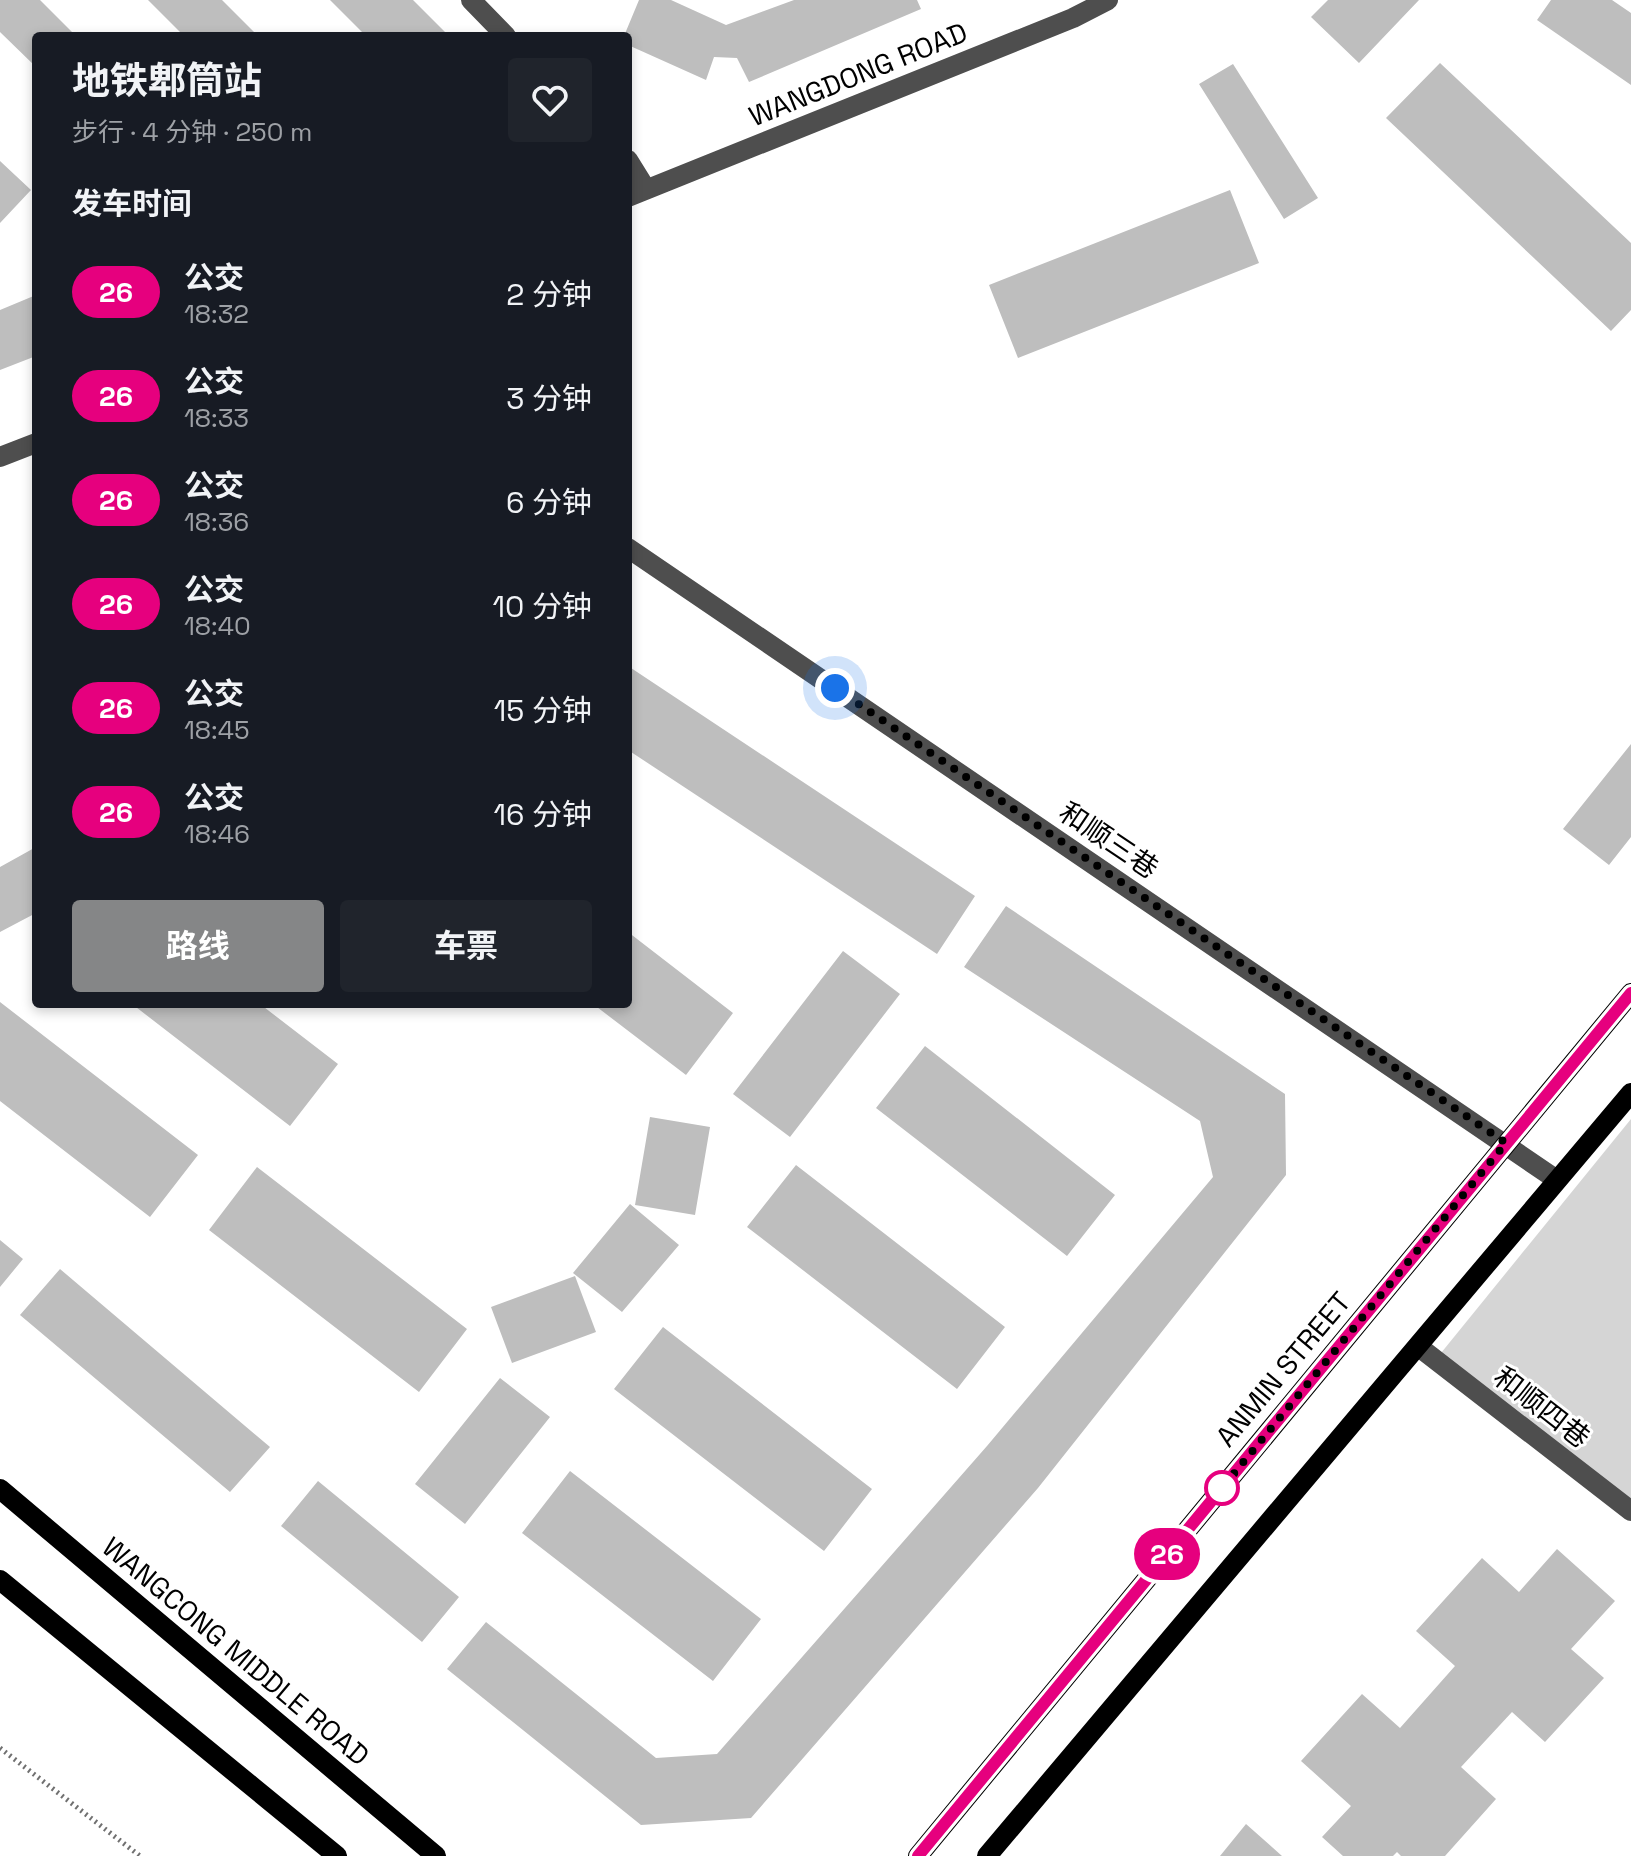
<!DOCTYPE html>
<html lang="zh">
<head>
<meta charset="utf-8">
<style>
  body { margin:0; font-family:"Space Grotesk","Noto Sans SC",sans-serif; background:#20242c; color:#f1f3f6; height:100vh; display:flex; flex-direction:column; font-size:30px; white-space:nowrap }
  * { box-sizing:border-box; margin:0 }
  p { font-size:26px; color:#9ea1a6 }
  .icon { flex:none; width:44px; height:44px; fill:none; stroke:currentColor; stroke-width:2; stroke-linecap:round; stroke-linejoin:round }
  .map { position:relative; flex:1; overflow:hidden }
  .side { position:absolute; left:32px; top:32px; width:600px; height:976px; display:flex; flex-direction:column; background:#171b24; border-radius:8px; box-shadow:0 4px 12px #0003 }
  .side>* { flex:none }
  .badge { padding:0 16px; border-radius:26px; font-size:28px; line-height:52px }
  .you { position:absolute; width:40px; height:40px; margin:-20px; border:6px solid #fff; border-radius:50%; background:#1a73e8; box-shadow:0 0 0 12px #1a73e833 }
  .map>.badge { position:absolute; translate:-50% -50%; box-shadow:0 0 0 4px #fff }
  h2 { padding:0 40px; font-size:30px; line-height:72px }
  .round { display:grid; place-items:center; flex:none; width:84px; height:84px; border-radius:8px; background:#20242c }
  .summary { display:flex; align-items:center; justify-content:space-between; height:136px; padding:0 40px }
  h1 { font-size:38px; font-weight:700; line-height:60px }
  .primary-button { display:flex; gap:16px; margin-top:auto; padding:16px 40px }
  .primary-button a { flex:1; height:92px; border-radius:8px; background:#858687; color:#fff; font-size:32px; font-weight:700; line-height:92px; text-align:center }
  .primary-button a+a { background:#20242c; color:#f1f3f6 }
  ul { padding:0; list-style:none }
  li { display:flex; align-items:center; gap:24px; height:104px; padding:0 40px }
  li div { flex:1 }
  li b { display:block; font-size:30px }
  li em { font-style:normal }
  li .badge { min-width:88px; font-weight:700; text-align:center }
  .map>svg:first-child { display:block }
</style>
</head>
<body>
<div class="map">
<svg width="1631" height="1856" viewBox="0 0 1631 1856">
  <rect width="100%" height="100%" fill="#fff"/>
  <!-- green -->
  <path fill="#d5d5d5" d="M 1631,1119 L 1631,1500 L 1441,1353 Z"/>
  <!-- building -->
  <path fill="#bebebe" d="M 0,0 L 40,0 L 76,36 L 36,36 L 36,67 L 0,32 Z
    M 148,0 L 222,0 L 258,36 L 184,36 Z
    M 330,0 L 413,0 L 449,36 L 366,36 Z
    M 639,0 L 671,0 L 726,25 L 794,0 L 917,0 L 921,9 L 749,82 L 737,58 L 714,57 L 706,80 L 628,45 L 628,36 L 624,36 Z
    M 1328,0 L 1419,0 L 1359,63 L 1311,17 Z
    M 1551,0 L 1612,0 L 1631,13 L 1631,85 L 1537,20 Z
    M 1440,63 L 1631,243 L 1631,310 L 1611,331 L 1386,118 Z
    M 1233,64 L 1318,198 L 1284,219 L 1199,84 Z
    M 0,161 L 31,190 L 0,223 Z
    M 1230,190 L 1259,263 L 1018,358 L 989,285 Z
    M 36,295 L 36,356 L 0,370 L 0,310 Z
    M 628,666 L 975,896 L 937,954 L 628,750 Z
    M 1631,744 L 1631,837 L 1609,865 L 1563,829 Z
    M 36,847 L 36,913 L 0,932 L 0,867 Z
    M 1006,906 L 1285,1094 L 1286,1175 L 1038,1488 L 751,1818 L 641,1825 L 447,1669 L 486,1622 L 656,1758 L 717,1754 L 987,1446 L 1213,1177 L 1200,1121 L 964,967 Z
    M 628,932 L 733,1013 L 686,1075 L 593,1004 L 628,1004 Z
    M 843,951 L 900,994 L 790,1137 L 733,1094 Z
    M 0,1002 L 198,1155 L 150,1217 L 0,1101 Z
    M 132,1004 L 260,1004 L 338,1064 L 290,1126 Z
    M 925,1046 L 1115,1195 L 1067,1256 L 876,1108 Z
    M 650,1117 L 710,1127 L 695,1215 L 635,1205 Z
    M 796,1165 L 1005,1327 L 957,1389 L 747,1227 Z
    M 257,1167 L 467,1329 L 419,1392 L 209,1230 Z
    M 630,1204 L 679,1245 L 622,1312 L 573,1273 Z
    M 0,1240 L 23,1259 L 0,1287 Z
    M 60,1269 L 270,1447 L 230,1492 L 20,1315 Z
    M 575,1276 L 596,1332 L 512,1363 L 491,1307 Z
    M 663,1327 L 872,1489 L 824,1551 L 614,1389 Z
    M 500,1378 L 550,1417 L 465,1524 L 415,1484 Z
    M 570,1471 L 761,1619 L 713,1681 L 522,1533 Z
    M 318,1481 L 459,1597 L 422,1642 L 281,1526 Z
    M 1557,1549 L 1615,1601 L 1571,1649 L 1604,1678 L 1545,1742 L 1512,1712 L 1461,1767 L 1496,1799 L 1445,1856 L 1401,1856 L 1397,1852 L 1393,1856 L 1343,1856 L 1322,1837 L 1351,1806 L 1301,1761 L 1362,1694 L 1400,1728 L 1455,1666 L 1416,1631 L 1482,1558 L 1519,1592 Z
    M 1246,1824 L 1282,1856 L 1220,1856 Z"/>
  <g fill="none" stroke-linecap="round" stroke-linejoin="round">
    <!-- path -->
    <path stroke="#707070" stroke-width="5" stroke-dasharray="2 4" stroke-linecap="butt" d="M 0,1748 L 140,1856"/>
    <!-- minor -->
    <path stroke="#4e4e4e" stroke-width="20" d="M 471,0 L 506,36
      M 628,160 L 646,189
      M 628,197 L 1073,18 L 1108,0
      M 0,457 L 36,443
      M 628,548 L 1557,1180
      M 1419,1347 L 1631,1511"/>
    <!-- major -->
    <path stroke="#000" stroke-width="20" d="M 0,1489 L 436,1856
      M 0,1580 L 337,1856
      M 918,1856 L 1631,993
      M 987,1856 L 1631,1093"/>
  </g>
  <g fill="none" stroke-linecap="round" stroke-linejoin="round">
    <!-- line casing -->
    <g stroke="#fff" stroke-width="18">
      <path id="line" d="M 918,1856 L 1631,993"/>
    </g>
    <!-- line -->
    <use href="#line" stroke="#e6007e" stroke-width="12"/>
    <!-- walk -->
    <path stroke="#000" stroke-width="8" stroke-dasharray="0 14.4" d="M 835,688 L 1506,1143 L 1222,1488"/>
  </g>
  <!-- markers -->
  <circle fill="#fff" stroke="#e6007e" stroke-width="4" cx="1222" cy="1488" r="16"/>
  <g text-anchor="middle" stroke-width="6" stroke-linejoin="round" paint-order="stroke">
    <!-- street labels -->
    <g font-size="28" fill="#000" stroke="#fff">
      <text transform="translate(858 74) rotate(-22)" y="10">WANGDONG ROAD</text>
      <text transform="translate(1109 840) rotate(34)" y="10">和顺三巷</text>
      <text transform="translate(1283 1369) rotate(-50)" y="10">ANMIN STREET</text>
      <text transform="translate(1542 1407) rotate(38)" y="10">和顺四巷</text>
      <text transform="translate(236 1651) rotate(40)" y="10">WANGCONG MIDDLE ROAD</text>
    </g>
  </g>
</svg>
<div class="you" style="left:835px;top:688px"></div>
<b class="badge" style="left:1167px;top:1554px;background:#e6007e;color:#fff">26</b>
<section class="side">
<div class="summary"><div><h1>地铁郫筒站</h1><p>步行 · 4 分钟 · 250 m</p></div><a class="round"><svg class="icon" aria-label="heart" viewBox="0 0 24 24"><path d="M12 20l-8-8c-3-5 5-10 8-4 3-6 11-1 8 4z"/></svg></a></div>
<h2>发车时间</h2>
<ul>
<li><span class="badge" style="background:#e6007e;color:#fff">26</span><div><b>公交</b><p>18:32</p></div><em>2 分钟</em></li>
<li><span class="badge" style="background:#e6007e;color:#fff">26</span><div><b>公交</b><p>18:33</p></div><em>3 分钟</em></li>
<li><span class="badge" style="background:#e6007e;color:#fff">26</span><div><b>公交</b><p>18:36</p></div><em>6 分钟</em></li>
<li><span class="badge" style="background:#e6007e;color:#fff">26</span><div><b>公交</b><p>18:40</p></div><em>10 分钟</em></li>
<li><span class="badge" style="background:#e6007e;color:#fff">26</span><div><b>公交</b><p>18:45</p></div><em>15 分钟</em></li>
<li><span class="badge" style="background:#e6007e;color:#fff">26</span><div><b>公交</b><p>18:46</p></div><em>16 分钟</em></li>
</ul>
<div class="primary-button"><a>路线</a><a>车票</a></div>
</section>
</div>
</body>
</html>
